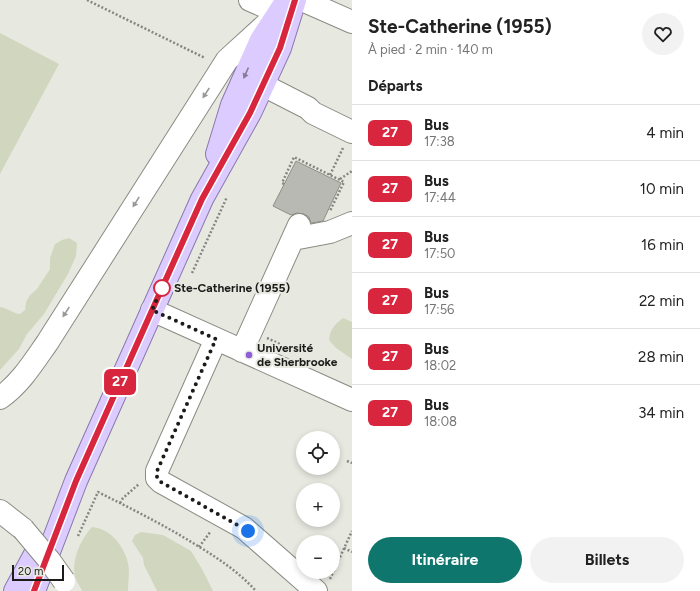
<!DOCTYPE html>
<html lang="fr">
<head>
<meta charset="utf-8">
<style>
  body { margin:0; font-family:Figtree,sans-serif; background:#f2f2f2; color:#222; height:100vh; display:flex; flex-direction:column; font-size:15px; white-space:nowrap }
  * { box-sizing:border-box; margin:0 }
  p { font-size:13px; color:#767676 }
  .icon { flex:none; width:22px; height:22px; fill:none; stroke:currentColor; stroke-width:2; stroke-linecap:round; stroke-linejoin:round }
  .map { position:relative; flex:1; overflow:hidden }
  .drawer { display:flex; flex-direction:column; background:#fff; width:348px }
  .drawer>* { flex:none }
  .badge { padding:0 8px; border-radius:6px; font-size:14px; line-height:26px }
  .fabs { position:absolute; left:296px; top:431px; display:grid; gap:8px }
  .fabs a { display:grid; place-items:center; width:44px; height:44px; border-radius:50%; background:#fff; box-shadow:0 2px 6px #0003; font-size:20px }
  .scale { position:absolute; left:12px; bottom:10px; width:52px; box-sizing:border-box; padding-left:4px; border:2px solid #1b1c19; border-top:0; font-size:11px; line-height:14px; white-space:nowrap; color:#1b1c19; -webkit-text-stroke:3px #e7e9e1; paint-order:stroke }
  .you { position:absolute; width:20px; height:20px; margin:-10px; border:3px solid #fff; border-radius:50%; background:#1a73e8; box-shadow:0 0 0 6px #1a73e833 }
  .map>.badge { position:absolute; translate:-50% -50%; box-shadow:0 0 0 2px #fff }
  h2 { padding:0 16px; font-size:15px; line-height:36px }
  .round { display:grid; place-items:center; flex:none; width:42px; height:42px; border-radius:21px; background:#f2f2f2 }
  .headline { display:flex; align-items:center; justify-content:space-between; height:68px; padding:0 16px }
  h1 { font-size:19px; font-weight:700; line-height:30px }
  .cta { display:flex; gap:8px; margin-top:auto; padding:8px 16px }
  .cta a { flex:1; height:46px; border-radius:24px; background:#0f766e; color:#fff; font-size:16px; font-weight:700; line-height:46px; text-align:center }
  .cta a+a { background:#f2f2f2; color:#222 }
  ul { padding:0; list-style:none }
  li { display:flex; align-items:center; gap:12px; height:56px; padding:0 16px; border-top:1px solid #e0e0e0 }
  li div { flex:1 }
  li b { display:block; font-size:15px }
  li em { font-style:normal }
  li .badge { min-width:44px; font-weight:700; text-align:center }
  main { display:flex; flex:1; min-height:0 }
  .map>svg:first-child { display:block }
</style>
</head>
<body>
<main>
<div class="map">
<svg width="352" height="591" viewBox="0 0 352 591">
  <rect width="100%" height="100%" fill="#e7e9e1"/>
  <!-- green -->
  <path fill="#d1d6be" d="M 0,33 L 59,64 L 0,174 Z
    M 69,238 L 77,243 L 76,256 L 68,274 L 44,314 L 27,334 L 19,349 L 0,370 L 0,307 C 8,308 12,313 20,314 L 25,310 L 26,302 L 30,295 L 37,289 L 50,269 L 50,258 L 55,244 L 62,240 Z
    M 343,318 L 352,322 L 352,359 L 336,348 L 329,340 C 330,329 335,324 343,318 Z
    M 92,527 C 110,528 124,546 128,563 C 130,572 128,582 128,591 L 82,591 C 80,586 76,581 75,577 C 71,560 81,539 92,527 Z
    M 141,532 L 163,535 L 191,551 L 202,569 L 213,591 L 157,591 L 144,565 L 143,558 L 132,541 L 135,535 Z"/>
  <!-- building -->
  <path fill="#b8b9b2" stroke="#8e9088" d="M 296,161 L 341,183 L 323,221 L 311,223 L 309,217 L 304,214 L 297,213 L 291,215 L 273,206 Z"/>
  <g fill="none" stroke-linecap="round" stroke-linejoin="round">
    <!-- minor casing -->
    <g stroke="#8a8c84" stroke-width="24">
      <path id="minor" d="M 250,0 L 289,17
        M 302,0 L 352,22
        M 263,85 L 308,108 L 313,113 L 352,132
        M 293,239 L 330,232 L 352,223
        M 152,310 L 352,400
        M 216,339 L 157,471 L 157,478 L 161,482 L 244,528 L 316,591
        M 242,351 L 299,225
        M 0,398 C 20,384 33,363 47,343 L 227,60 L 272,19
        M 0,511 L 23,529"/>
    </g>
    <!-- major casing -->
    <g stroke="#8a77ae" stroke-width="24">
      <path id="major" d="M 217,154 L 232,105 L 261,40 L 287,0
        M 15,591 L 39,547
        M 34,591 L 76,481 L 202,199 L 250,113 L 263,85 L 280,48 L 295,0"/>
    </g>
    <!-- path -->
    <path stroke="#848680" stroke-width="2.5" stroke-dasharray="2 2" stroke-linecap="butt" d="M 87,0 L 205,58
      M 330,175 L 343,148
      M 340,179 L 352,171
      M 284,184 L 282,183 L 294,157 L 344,182 L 330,211
      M 192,273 L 227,197
      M 267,338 L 280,344 L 281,347
      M 347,461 L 352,463
      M 120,503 L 123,498 L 139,484
      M 78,536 L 98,492 C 130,508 162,524 193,543 C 216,557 238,571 256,591
      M 199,547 L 211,531
      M 344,548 L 352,552
      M 330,579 L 352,531"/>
    <!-- minor -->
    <use href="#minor" stroke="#fff" stroke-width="22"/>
    <!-- major -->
    <use href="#major" stroke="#dccbff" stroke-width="22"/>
    <!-- minor-bridge casing -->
    <g stroke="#8a8c84" stroke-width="24" stroke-linecap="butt">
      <path id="minor-bridge" d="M 23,529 L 49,560 L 64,581"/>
    </g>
    <!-- minor-bridge -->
    <use href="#minor-bridge" stroke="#fff" stroke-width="22"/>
  </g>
  <!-- one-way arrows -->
  <defs><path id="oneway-solid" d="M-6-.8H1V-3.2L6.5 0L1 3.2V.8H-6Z"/></defs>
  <use fill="#857c98" href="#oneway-solid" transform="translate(246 73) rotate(114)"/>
  <g fill="#989998">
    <use href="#oneway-solid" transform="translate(206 93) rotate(123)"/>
    <use href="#oneway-solid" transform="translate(136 202) rotate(122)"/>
    <use href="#oneway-solid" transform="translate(66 312) rotate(123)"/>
  </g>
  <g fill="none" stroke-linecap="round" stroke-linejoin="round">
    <!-- line casing -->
    <g stroke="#fff" stroke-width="9">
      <path id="line" d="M 34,591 L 76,481 L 162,288 L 202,199 L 250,113 L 280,48 L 295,0"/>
    </g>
    <!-- line -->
    <use href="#line" stroke="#d7263d" stroke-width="6"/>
    <!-- walk -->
    <path stroke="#1b1c19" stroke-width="4" stroke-dasharray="0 7.2" d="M 162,288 L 152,310 L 216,339 L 157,471 L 157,478 L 161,482 L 248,531"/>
  </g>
  <!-- markers -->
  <circle fill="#fff" stroke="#d7263d" stroke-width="2" cx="162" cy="288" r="8"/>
  <circle fill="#8e5fd8" stroke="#e7e9e1" stroke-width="1.5" cx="249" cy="355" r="4"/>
  <g text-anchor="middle" stroke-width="4" stroke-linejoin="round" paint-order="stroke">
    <!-- stop labels -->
    <g font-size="12" font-weight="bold" fill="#1b1c19" stroke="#e7e9e1" text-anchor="start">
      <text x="174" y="292">Ste-Catherine (1955)</text>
    </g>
    <!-- poi labels -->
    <g font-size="12" font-weight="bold" fill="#1b1c19" stroke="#e7e9e1" text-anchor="start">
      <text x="257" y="352">Université<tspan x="257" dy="14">de Sherbrooke</tspan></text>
    </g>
  </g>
</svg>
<div class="fabs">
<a><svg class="icon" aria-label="locate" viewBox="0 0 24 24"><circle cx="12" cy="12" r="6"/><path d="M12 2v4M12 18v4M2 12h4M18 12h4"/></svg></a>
<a>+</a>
<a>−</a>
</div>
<div class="scale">20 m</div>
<div class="you" style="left:248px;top:531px"></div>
<b class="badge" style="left:120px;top:382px;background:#d7263d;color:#fff">27</b>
</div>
<section class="drawer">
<div class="headline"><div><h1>Ste-Catherine (1955)</h1><p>À pied · 2 min · 140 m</p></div><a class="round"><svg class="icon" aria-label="heart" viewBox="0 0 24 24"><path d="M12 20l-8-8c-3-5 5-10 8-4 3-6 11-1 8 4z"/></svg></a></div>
<h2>Départs</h2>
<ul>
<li><span class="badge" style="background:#d7263d;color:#fff">27</span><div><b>Bus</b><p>17:38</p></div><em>4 min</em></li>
<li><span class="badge" style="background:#d7263d;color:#fff">27</span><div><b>Bus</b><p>17:44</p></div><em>10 min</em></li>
<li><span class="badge" style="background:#d7263d;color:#fff">27</span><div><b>Bus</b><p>17:50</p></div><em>16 min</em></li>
<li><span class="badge" style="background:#d7263d;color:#fff">27</span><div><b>Bus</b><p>17:56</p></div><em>22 min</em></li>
<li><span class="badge" style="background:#d7263d;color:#fff">27</span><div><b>Bus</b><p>18:02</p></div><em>28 min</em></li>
<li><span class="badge" style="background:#d7263d;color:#fff">27</span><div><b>Bus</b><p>18:08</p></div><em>34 min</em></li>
</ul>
<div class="cta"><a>Itinéraire</a><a>Billets</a></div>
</section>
</main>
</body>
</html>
